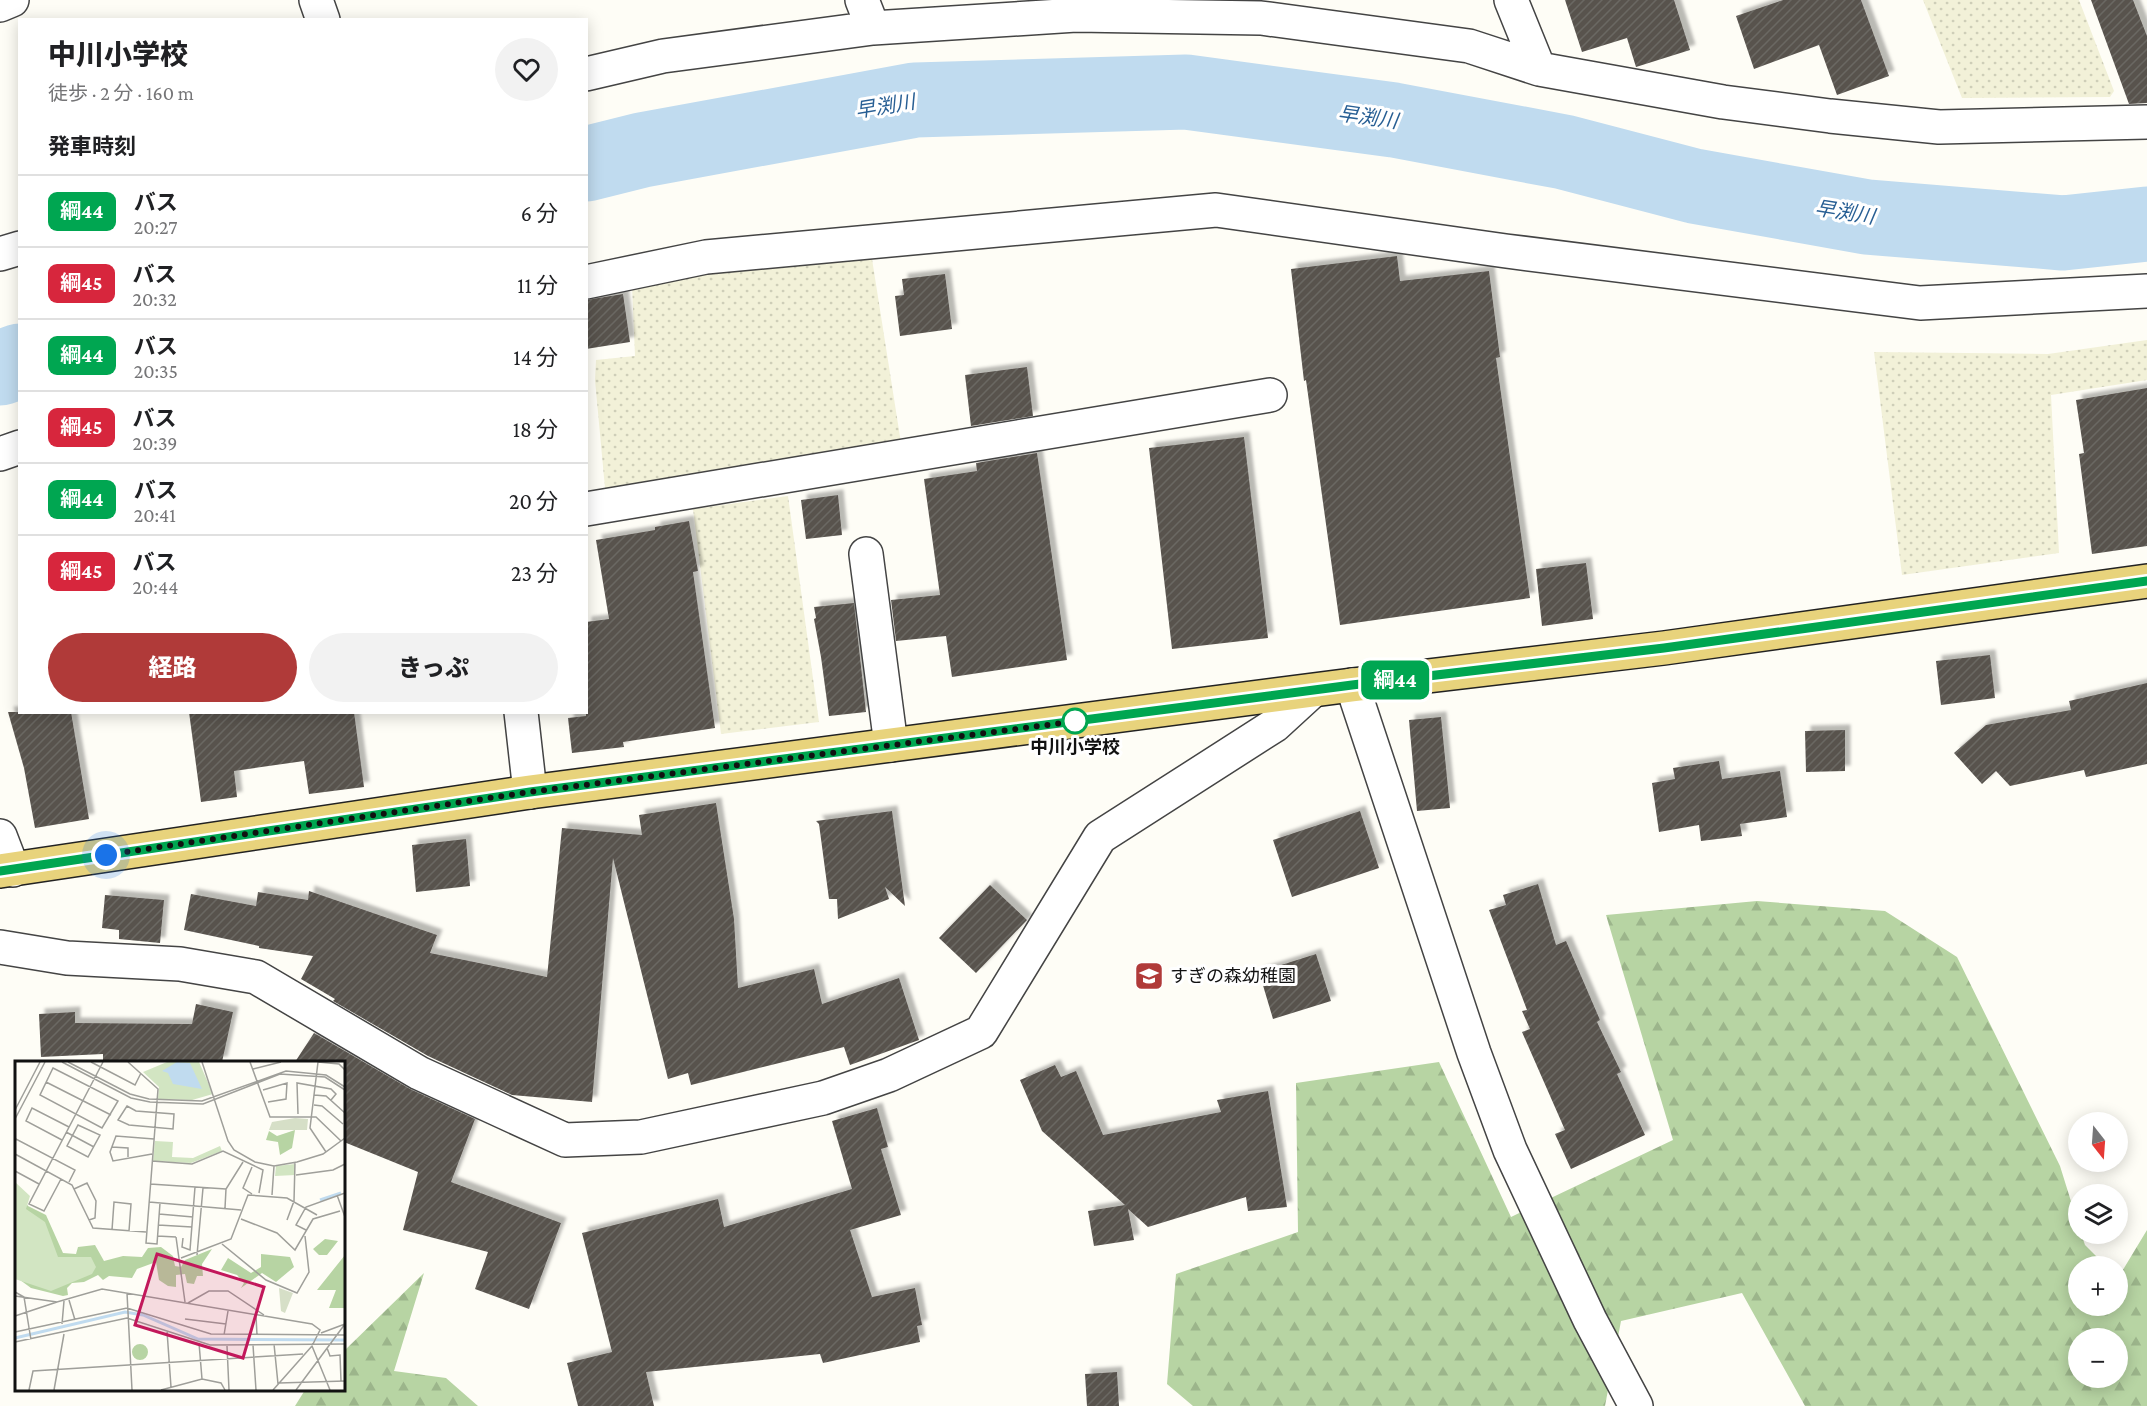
<!DOCTYPE html>
<html lang="ja">
<head>
<meta charset="utf-8">
<style>
  body { margin:0; font-family:"Crimson Pro","Noto Sans JP",serif; background:#f2f2f2; color:#202124; height:100vh; display:flex; flex-direction:column; font-size:22px; white-space:nowrap }
  * { box-sizing:border-box; margin:0 }
  p { font-size:20px; color:#757577 }
  .icon { flex:none; width:33px; height:33px; fill:none; stroke:currentColor; stroke-width:2; stroke-linecap:round; stroke-linejoin:round }
  .map { position:relative; flex:1; overflow:hidden }
  .side { position:absolute; left:18px; top:18px; width:570px; height:696px; display:flex; flex-direction:column; background:#fff; border-radius:0px; box-shadow:0 3px 15px #0003 }
  .side>* { flex:none }
  .badge { padding:0 12px; border-radius:9px; font-size:21px; line-height:39px }
  .needle { width:39px; rotate:163deg }
  .buttons { position:absolute; left:2068px; top:1112px; display:grid; gap:12px }
  .buttons a { display:grid; place-items:center; width:60px; height:60px; border-radius:50%; background:#fff; box-shadow:0 3px 15px #0003; font-size:30px }
  .you { position:absolute; width:30px; height:30px; margin:-15px; border:4px solid #fff; border-radius:50%; background:#1a73e8; box-shadow:0 0 0 9px #1a73e833 }
  .map>.badge { position:absolute; translate:-50% -50%; box-shadow:0 0 0 3px #fff }
  h2 { padding:0 30px; font-size:22px; line-height:54px }
  .round { display:grid; place-items:center; flex:none; width:63px; height:63px; border-radius:32px; background:#f2f2f2 }
  .head { display:flex; align-items:center; justify-content:space-between; height:102px; padding:0 30px }
  h1 { font-size:28px; font-weight:800; line-height:45px }
  .cta { display:flex; gap:12px; margin-top:auto; padding:12px 30px }
  .cta a { flex:1; height:69px; border-radius:36px; background:#b03a39; color:#fff; font-size:24px; font-weight:800; line-height:69px; text-align:center }
  .cta a+a { background:#f2f2f2; color:#202124 }
  ul { padding:0; list-style:none }
  li { display:flex; align-items:center; gap:18px; height:72px; padding:0 30px; border-top:2px solid #e0e0e0 }
  li div { flex:1 }
  li b { display:block; font-size:22px }
  li em { font-style:normal }
  li .badge { min-width:66px; font-weight:700; text-align:center }
  .map>svg:first-child { display:block }
</style>
</head>
<body>
<div class="map">
<svg width="2147" height="1406" viewBox="0 0 2147 1406">
  <defs>
    <pattern id="farmland-dots" width="8" height="8" patternUnits="userSpaceOnUse" patternTransform="scale(1.5)"><rect width="8" height="8" fill="#f2f1d8"/><path d="M2 2h.1M6 6h.1" fill="none" stroke="#ceceb8" stroke-width="1.8" stroke-linecap="round"/></pattern>
    <pattern id="forest-firs" width="22" height="20" patternUnits="userSpaceOnUse" patternTransform="scale(1.5)"><rect width="22" height="20" fill="#b7d4a3"/><path d="M5 1l3.5 6h-7zM16 11l3.5 6h-7z" fill="#9cb58b"/></pattern>
    <pattern id="building-hatch" width="6" height="6" patternUnits="userSpaceOnUse" patternTransform="scale(1.5)"><rect width="6" height="6" fill="#58534e"/><path d="M-1 1l2-2M0 6l6-6M5 7l2-2" fill="none" stroke="#6b6763"/></pattern>
    <filter id="shadow"><feDropShadow dx="5.5" dy="-5.5" stdDeviation="1.5" flood-color="#0004"/></filter>
  </defs>
  <rect width="100%" height="100%" fill="#fefdf6"/>
  <!-- farmland -->
  <path fill="url(#farmland-dots)" d="M 1923,0 L 2079,0 L 2114,91 L 2110,97 L 1962,98 Z
    M 872,259 L 901,443 L 605,488 L 595,380 L 596,360 L 635,356 L 632,285 L 711,269 Z
    M 2147,340 L 2147,380 L 2051,395 L 2059,553 L 1902,575 L 1874,352 L 2048,354 Z
    M 788,496 L 819,722 L 721,734 L 693,509 Z"/>
  <!-- forest -->
  <path fill="url(#forest-firs)" fill-rule="evenodd" d="M 1757,901 L 1885,911 L 1957,957 L 2060,1166 L 2079,1227 L 2079,1233 L 2081,1233 L 2085,1245 L 2106,1266 L 2079,1266 L 2079,1305 L 2118,1305 L 2118,1278 L 2147,1230 L 2147,1406 L 1805,1406 L 1742,1293 L 1621,1321 L 1605,1406 L 1193,1406 L 1167,1384 L 1176,1274 L 1298,1232 L 1296,1083 L 1439,1062 L 1511,1217 L 1673,1140 L 1606,915 ZM 2079,1338 L 2118,1338 L 2118,1377 L 2079,1377 Z
    M 424,1273 L 394,1371 L 446,1378 L 478,1406 L 295,1406 L 305,1390 L 344,1390 L 344,1351 Z"/>
  <g fill="none" stroke-linecap="round" stroke-linejoin="round">
    <!-- river -->
    <path stroke="#c0dbef" stroke-width="75" d="M 586,164 L 642,150 L 915,100 L 1186,92 L 1394,120 L 1564,152 L 1694,186 L 1867,217 L 2063,233 L 2147,224
      M 0,368 L 20,361"/>
  </g>
  <!-- building -->
  <path fill="url(#building-hatch)" filter="url(#shadow)" d="M 1565,0 L 1674,0 L 1690,50 L 1636,67 L 1627,38 L 1582,52 Z
    M 1783,0 L 1861,0 L 1889,76 L 1837,95 L 1819,45 L 1754,69 L 1736,16 Z
    M 2091,0 L 2133,0 L 2147,36 L 2147,103 L 2129,104 Z
    M 1397,256 L 1400,281 L 1489,271 L 1500,357 L 1496,358 L 1530,598 L 1340,625 L 1306,380 L 1304,381 L 1291,269 Z
    M 945,274 L 952,329 L 900,336 L 895,296 L 904,295 L 902,279 Z
    M 623,294 L 630,342 L 586,349 L 586,300 Z
    M 1027,367 L 1033,416 L 971,426 L 965,375 Z
    M 2147,388 L 2147,546 L 2092,554 L 2079,454 L 2084,453 L 2076,400 Z
    M 1244,437 L 1268,638 L 1172,649 L 1149,448 Z
    M 1037,453 L 1067,660 L 952,677 L 946,636 L 896,641 L 891,600 L 940,595 L 924,479 L 977,471 L 976,463 Z
    M 838,495 L 842,535 L 806,539 L 801,500 Z
    M 689,521 L 698,571 L 693,572 L 715,728 L 623,742 L 624,747 L 572,753 L 568,718 L 586,716 L 586,622 L 609,619 L 596,540 L 655,530 L 655,527 Z
    M 1586,563 L 1593,619 L 1542,626 L 1536,569 Z
    M 854,603 L 866,712 L 829,716 L 821,657 L 814,619 L 816,618 L 814,607 Z
    M 1990,655 L 1995,698 L 1941,705 L 1936,661 Z
    M 2147,683 L 2147,764 L 2086,777 L 2084,770 L 2010,786 L 1996,771 L 1982,784 L 1954,753 L 1986,725 L 2071,710 L 2069,701 Z
    M 8,712 L 71,712 L 89,819 L 35,828 L 24,768 Z
    M 189,712 L 354,712 L 364,787 L 309,794 L 304,761 L 234,771 L 237,797 L 201,802 Z
    M 1441,717 L 1450,808 L 1417,811 L 1409,720 Z
    M 1845,730 L 1845,771 L 1806,772 L 1805,731 Z
    M 1719,761 L 1722,779 L 1780,771 L 1787,817 L 1740,824 L 1742,836 L 1701,841 L 1699,825 L 1659,832 L 1652,783 L 1675,779 L 1673,768 Z
    M 716,803 L 734,919 L 738,988 L 814,969 L 822,1004 L 899,978 L 919,1040 L 850,1065 L 844,1047 L 691,1085 L 688,1073 L 668,1079 L 613,858 L 592,1102 L 512,1095 L 428,1056 L 333,1001 L 335,999 L 301,979 L 313,956 L 259,948 L 259,946 L 184,930 L 191,894 L 256,906 L 258,892 L 308,900 L 309,891 L 437,935 L 430,953 L 547,977 L 562,828 L 642,835 L 639,815 Z
    M 892,811 L 905,906 L 885,887 L 889,899 L 838,919 L 837,899 L 829,899 L 819,824 L 816,821 Z
    M 1360,811 L 1379,868 L 1292,897 L 1273,840 Z
    M 466,839 L 470,886 L 416,892 L 412,845 Z
    M 1538,884 L 1556,945 L 1566,941 L 1600,1020 L 1597,1022 L 1621,1072 L 1617,1074 L 1645,1135 L 1571,1169 L 1555,1134 L 1565,1130 L 1522,1032 L 1530,1029 L 1522,1011 L 1527,1010 L 1489,910 L 1506,905 L 1503,895 Z
    M 990,885 L 1027,920 L 976,973 L 939,938 Z
    M 105,895 L 164,900 L 160,943 L 119,939 L 119,930 L 102,928 Z
    M 1316,954 L 1331,1001 L 1273,1019 L 1259,972 Z
    M 196,1004 L 233,1012 L 222,1062 L 103,1062 L 103,1054 L 41,1057 L 39,1014 L 75,1012 L 75,1023 L 192,1024 Z
    M 314,1033 L 410,1089 L 475,1119 L 451,1182 L 561,1223 L 529,1309 L 475,1289 L 488,1252 L 403,1230 L 418,1172 L 344,1142 L 344,1062 L 295,1062 Z
    M 1055,1065 L 1061,1077 L 1076,1071 L 1103,1135 L 1221,1112 L 1217,1100 L 1268,1091 L 1287,1207 L 1248,1211 L 1246,1197 L 1148,1227 L 1128,1209 L 1134,1240 L 1094,1246 L 1088,1211 L 1125,1205 L 1042,1131 L 1020,1080 Z
    M 877,1108 L 888,1147 L 881,1149 L 901,1215 L 850,1230 L 872,1297 L 915,1288 L 922,1325 L 917,1326 L 920,1342 L 823,1363 L 820,1354 L 646,1372 L 654,1406 L 578,1406 L 567,1363 L 612,1352 L 582,1233 L 718,1199 L 724,1227 L 852,1189 L 832,1121 Z
    M 1117,1372 L 1119,1406 L 1087,1406 L 1085,1374 Z"/>
  <g fill="none" stroke-linecap="round" stroke-linejoin="round">
    <!-- minor casing -->
    <g stroke="#444" stroke-width="36">
      <path id="minor" d="M 316,0 L 323,20
        M 862,0 L 873,28
        M 1511,0 L 1539,69
        M 0,5 L 12,0
        M 586,74 L 663,56 L 873,28 L 1076,15 L 1261,18 L 1469,46 L 1539,69 L 1723,102 L 1830,116 L 1939,127 L 2147,122
        M 0,254 L 20,248
        M 586,282 L 706,257 L 1216,210 L 1506,251 L 1920,303 L 2147,291
        M 0,454 L 20,447
        M 586,509 L 1270,395
        M 866,554 L 891,745
        M 1352,685 L 1474,1053 L 1510,1150 L 1590,1320 L 1636,1406
        M 521,712 L 530,792
        M 0,836 L 13,870
        M 0,947 L 67,958 L 180,964 L 256,977 L 419,1073 L 565,1140 L 641,1137 L 823,1098 L 889,1075 L 981,1032 L 1100,837 L 1275,725 L 1311,692"/>
    </g>
    <!-- major casing -->
    <g stroke="#222" stroke-width="36">
      <path id="major" d="M 0,871 L 530,792 L 1352,685 L 1664,648 L 2147,581"/>
    </g>
    <!-- minor -->
    <use href="#minor" stroke="#fff" stroke-width="33"/>
    <!-- major -->
    <use href="#major" stroke="#e8d37c" stroke-width="33"/>
  </g>
  <g fill="none" stroke-linecap="round" stroke-linejoin="round">
    <!-- line casing -->
    <g stroke="#fff" stroke-width="14">
      <path id="line" d="M 0,871 L 530,792 L 1352,685 L 1664,648 L 2147,581"/>
    </g>
    <!-- line -->
    <use href="#line" stroke="#00a651" stroke-width="9"/>
    <!-- walk -->
    <path stroke="#111" stroke-width="6" stroke-dasharray="0 10.8" d="M 106,855 L 530,792 L 1078,721 L 1075,721"/>
  </g>
  <!-- icons -->
  <defs>
    <g id="school-square" transform="scale(1.5)"><rect x="-9" y="-9" width="18" height="18" rx="4" fill="#b03a39" stroke="#fff"/><path d="M0-5L7-2L0 1L-7-2ZM-4 1L0 2.5L4 1V4Q0 6-4 4Z" fill="#fff"/></g>
  </defs>
  <g fill-rule="evenodd">
    <use href="#school-square" x="1149" y="976"/>
  </g>
  <!-- markers -->
  <circle fill="#fff" stroke="#00a651" stroke-width="3" cx="1075" cy="721" r="12"/>
  <g text-anchor="middle" stroke-width="6" stroke-linejoin="round" paint-order="stroke">
    <!-- stop labels -->
    <g font-size="18" font-weight="bold" fill="#111" stroke="#fff">
      <text x="1075" y="753">中川小学校</text>
    </g>
    <!-- poi labels -->
    <g font-size="18" fill="#111" stroke="#fff" text-anchor="start">
      <text x="1170" y="982">すぎの森幼稚園</text>
    </g>
    <!-- water labels -->
    <g font-size="20" font-style="italic" fill="#285f94" stroke="#fff">
      <text transform="translate(885 106) rotate(-9)" y="7">早渕川</text>
      <text transform="translate(1368 117) rotate(8)" y="7">早渕川</text>
      <text transform="translate(1845 212) rotate(9)" y="7">早渕川</text>
    </g>
  </g>
  <!-- overview -->
  <g transform="translate(15 1061)">
    <rect width="330" height="330" fill="#fefdf6"/>
    <path d="M 280,69 L 277,87 L 265,94 L 263,81 L 251,79 L 254,70 L 262,75 ZM 0,123 L 13,145 L 31,154 L 48,192 L 61,193 L 63,186 L 80,184 L 89,200 L 108,195 L 127,196 L 133,187 L 146,186 L 158,195 L 160,205 L 166,206 L 170,199 L 197,188 L 187,203 L 188,215 L 182,215 L 179,223 L 172,222 L 170,213 L 161,214 L 161,226 L 153,225 L 144,219 L 141,201 L 122,208 L 117,217 L 94,215 L 88,219 L 83,214 L 69,221 L 57,222 L 52,227 L 53,234 L 48,235 L 16,227 L 1,216 ZM 310,178 L 323,180 L 312,194 L 304,194 L 298,188 ZM 246,193 L 275,196 L 279,206 L 261,221 L 247,212 L 226,227 L 229,222 L 222,214 L 206,209 L 213,197 L 236,212 L 246,206 ZM 330,194 L 330,247 L 314,247 L 321,229 L 302,229 ZM117 291a8 8 0 1 1 16 0a8 8 0 1 1-16 0Z" fill="#b7d4a3"/>
    <path d="M 280,57 L 293,58 L 292,69 L 254,69 L 257,61 ZM 264,227 L 278,232 L 270,252 L 266,250 Z" fill="#d6dfc7"/>
    <path d="M 152,1 L 184,1 L 198,33 L 177,39 L 143,38 L 144,26 L 128,11 ZM 140,80 L 158,81 L 157,96 L 178,97 L 205,85 L 207,90 L 176,102 L 138,100 ZM 280,103 L 280,114 L 260,115 L 261,105 ZM 0,121 L 15,135 L 11,148 L 30,161 L 43,196 L 76,196 L 81,206 L 77,213 L 36,230 L 0,218 Z" fill="#d2e5c2"/>
    <path d="M 162,1 L 175,2 L 187,28 L 158,23 L 153,12 L 147,10 Z" fill="#c0dbef"/>
    <path fill="none" stroke="#c0dbef" stroke-width="3" d="M 305,139 L 326,132M 0,277 L 110,251 L 128,254 L 183,278 L 330,279"/>
    <path fill="none" stroke="#9f9f9a" stroke-width="1.5" d="M 47,1 L 116,37 L 135,41 L 188,43 L 265,13 L 310,16 L 330,29M 53,1 L 115,33 L 134,38 L 187,40 L 271,10 L 311,14 L 330,26M 76,1 L 120,24 L 126,12M 113,1 L 143,28 L 131,182 L 142,183 L 145,142M 187,1 L 213,80 L 219,89 L 240,101 L 259,105 L 282,101 L 308,93 L 330,77M 235,1 L 255,56 L 301,56 L 326,80M 303,1 L 295,67 L 311,91M 303,1 L 324,3 L 330,9M 38,7 L 103,40 L 87,67 L 25,34 ZM 238,8 L 266,1M 31,21 L 96,54M 248,29 L 272,22 L 271,38 L 253,41M 299,34 L 311,35 L 330,52M 299,44 L 307,45 L 328,63M 112,45 L 121,50 L 159,53 L 158,68 L 114,64 L 103,59 ZM 0,49 L 25,1M 283,53 L 282,22 L 316,28 L 321,33 L 316,39M 0,58 L 30,1M 63,64 L 85,74 L 73,96 L 52,85 ZM 51,71 L 79,86M 47,79 L 11,60 L 17,47 L 54,66M 0,80 L 1,78 L 60,109 L 54,121M 97,86 L 113,87 L 113,96M 0,93 L 57,124 L 78,167 L 131,171M 137,93 L 98,100 L 95,91 L 101,75 L 139,78M 137,100 L 177,103 L 208,90 L 248,109 L 244,132M 0,110 L 24,123M 281,114 L 318,109 L 330,103M 46,118 L 29,150 L 14,143 L 88,1M 135,123 L 211,128M 59,128 L 72,122 L 81,140 L 80,157 L 74,159M 237,133 L 228,127 L 237,106M 257,134 L 259,105M 322,134 L 330,156M 134,141 L 226,149M 210,147 L 211,128 L 228,101M 144,153 L 178,156M 226,158 L 262,172 L 280,189 L 298,158 L 325,150M 272,159 L 279,140 L 280,101M 143,164 L 177,166M 97,169 L 99,141 L 116,143 L 114,170M 291,169 L 281,164 L 291,146 L 330,132M 142,175 L 161,176M 161,176 L 170,241M 168,177 L 167,186 L 175,189 L 180,126M 207,183 L 251,219 L 282,232 L 294,211 L 290,175M 182,194 L 188,127M 166,197 L 216,178 L 233,134 L 272,137 L 302,154M 0,231 L 9,236 L 16,279M 112,232 L 117,329M 0,235 L 42,241 L 87,228 L 297,263 L 305,269 L 297,285 L 315,329M 54,239 L 60,259M 173,242 L 194,230 L 213,230 L 249,254M 0,255 L 42,241M 241,255 L 242,274M 170,258 L 211,263M 47,263 L 49,240M 152,270 L 156,326M 0,271 L 112,247 L 196,273 L 330,274M 306,272 L 330,263M 209,274 L 213,250M 0,281 L 112,257 L 195,284 L 330,283M 184,282 L 187,318M 259,283 L 263,323M 238,284 L 241,329M 212,285 L 214,329M 312,287 L 315,295 L 325,294 L 326,320M 264,322 L 330,320M 14,329 L 18,310 L 288,293M 39,329 L 49,273M 146,329 L 187,318 L 206,322 L 210,329M 258,329 L 297,285M 281,329 L 330,263"/>
    <path fill="#c2185b" fill-opacity="0.15" stroke="#c2185b" stroke-width="3" d="M 142,193 L 249,226 L 228,297 L 120,264 Z"/>
    <rect width="330" height="330" fill="none" stroke="#111" stroke-width="3"/>
  </g>
</svg>
<div class="buttons">
<a><svg class="needle" viewBox="-14 -14 28 28"><path d="M0-13l5 13h-10z" fill="#e53935"/><path d="M0 13l5-13h-10z" fill="#757577"/></svg></a>
<a><svg class="icon" aria-label="layers" viewBox="0 0 24 24"><path d="M12 4l9 5-9 5-9-5zM3 14l9 5 9-5"/></svg></a>
<a>+</a>
<a>−</a>
</div>
<div class="you" style="left:106px;top:855px"></div>
<b class="badge" style="left:1395px;top:680px;background:#00a651;color:#fff">綱44</b>
<section class="side">
<div class="head"><div><h1>中川小学校</h1><p>徒歩 · 2 分 · 160 m</p></div><a class="round"><svg class="icon" aria-label="heart" viewBox="0 0 24 24"><path d="M12 20l-8-8c-3-5 5-10 8-4 3-6 11-1 8 4z"/></svg></a></div>
<h2>発車時刻</h2>
<ul>
<li><span class="badge" style="background:#00a651;color:#fff">綱44</span><div><b>バス</b><p>20:27</p></div><em>6 分</em></li>
<li><span class="badge" style="background:#d7263d;color:#fff">綱45</span><div><b>バス</b><p>20:32</p></div><em>11 分</em></li>
<li><span class="badge" style="background:#00a651;color:#fff">綱44</span><div><b>バス</b><p>20:35</p></div><em>14 分</em></li>
<li><span class="badge" style="background:#d7263d;color:#fff">綱45</span><div><b>バス</b><p>20:39</p></div><em>18 分</em></li>
<li><span class="badge" style="background:#00a651;color:#fff">綱44</span><div><b>バス</b><p>20:41</p></div><em>20 分</em></li>
<li><span class="badge" style="background:#d7263d;color:#fff">綱45</span><div><b>バス</b><p>20:44</p></div><em>23 分</em></li>
</ul>
<div class="cta"><a>経路</a><a>きっぷ</a></div>
</section>
</div>
</body>
</html>
